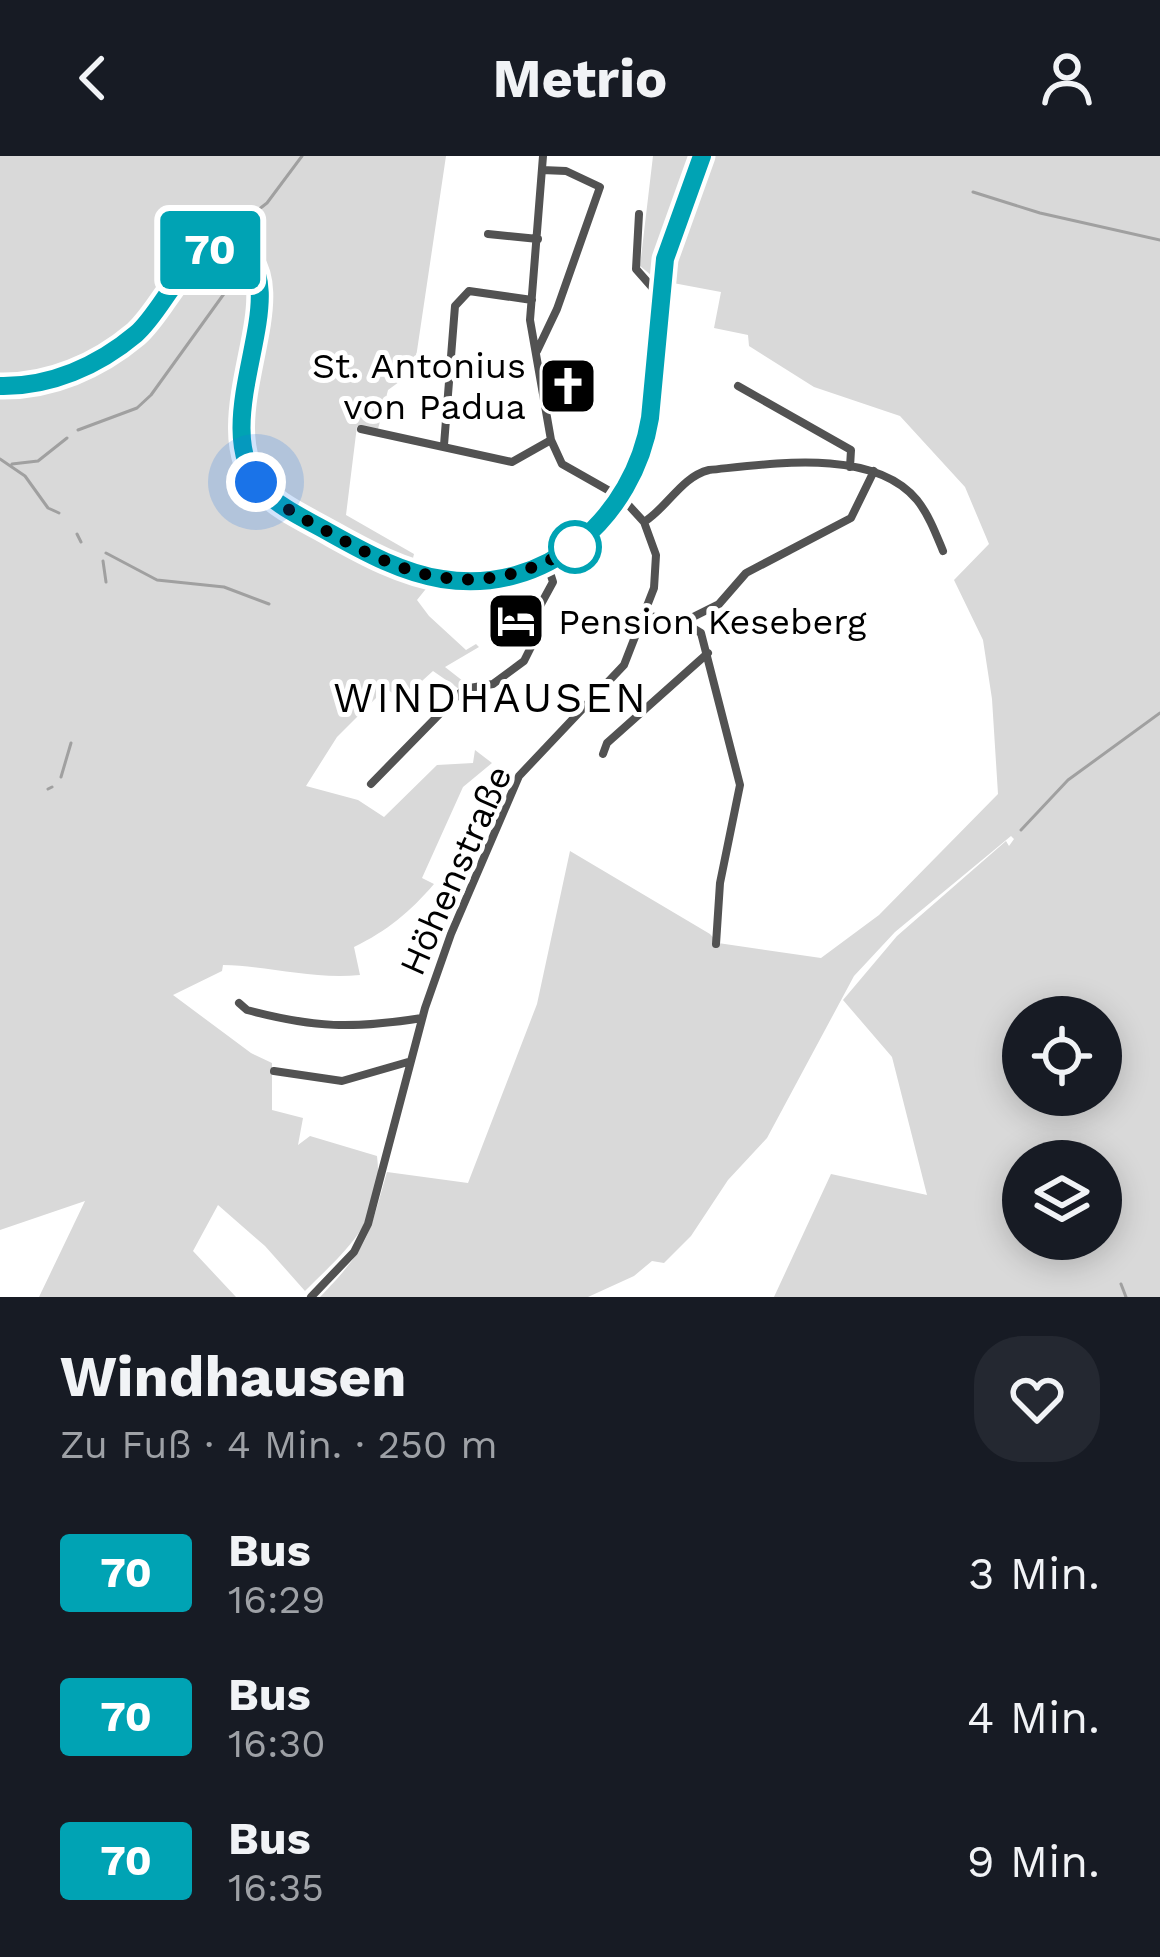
<!DOCTYPE html>
<html lang="de">
<head>
<meta charset="utf-8">
<style>
  body { margin:0; font-family:"Work Sans",sans-serif; background:#242831; color:#f1f3f6; height:100vh; display:flex; flex-direction:column; font-size:45px; white-space:nowrap }
  * { box-sizing:border-box; margin:0 }
  p { font-size:39px; color:#9ea1a6 }
  .icon { flex:none; width:66px; height:66px; fill:none; stroke:currentColor; stroke-width:2; stroke-linecap:round; stroke-linejoin:round }
  .map { position:relative; height:1141px; overflow:hidden }
  .details { display:flex; flex-direction:column; background:#171b24; flex:1 }
  .details>* { flex:none }
  .badge { padding:0 24px; border-radius:9px; font-size:42px; line-height:78px }
  .tools { position:absolute; left:1002px; top:840px; display:grid; gap:24px }
  .tools a { display:grid; place-items:center; width:120px; height:120px; border-radius:50%; background:#171b24; box-shadow:0 6px 30px #0003; font-size:60px }
  .you { position:absolute; width:60px; height:60px; margin:-30px; border:9px solid #fff; border-radius:50%; background:#1a73e8; box-shadow:0 0 0 18px #1a73e833 }
  .map>.badge { position:absolute; translate:-50% -50%; box-shadow:0 0 0 6px #fff }
  .round { display:grid; place-items:center; flex:none; width:126px; height:126px; border-radius:48px; background:#242831 }
  .overview { display:flex; align-items:center; justify-content:space-between; height:204px; padding:0 60px }
  h1 { font-size:57px; font-weight:700; line-height:90px }
  ul { padding:0; list-style:none }
  li { display:flex; align-items:center; gap:36px; height:144px; padding:0 60px }
  li div { flex:1 }
  li b { display:block; font-size:45px }
  li em { font-style:normal }
  li .badge { min-width:132px; font-weight:700; text-align:center }
  header { display:flex; justify-content:space-between; align-items:center; height:156px; padding:0 60px; background:#171b24; font-size:54px; font-weight:700 }
  .map>svg:first-child { display:block }
</style>
</head>
<body>
<header><svg class="icon" aria-label="back" viewBox="0 0 24 24"><path d="M15 5l-7 7 7 7"/></svg>Metrio<svg class="icon" aria-label="person" viewBox="0 0 24 24"><circle cx="12" cy="8" r="4"/><path d="M4 21q1-7 8-7t8 7"/></svg></header>
<div class="map">
<svg width="1160" height="1141" viewBox="0 0 1160 1141">
  <rect width="100%" height="100%" fill="#fff"/>
  <!-- green -->
  <path fill="#d9d9d9" fill-rule="evenodd" d="M 0,0 L 446,0 L 414,215 L 388,234 L 378,273 L 357,270 L 346,359 L 414,398 L 411,410 C 359,383 282,361 254,305 C 229,255 310,90 232,81 C 186,76 160,140 134,168 C 108,196 37,220 0,218 Z
    M 653,0 L 1160,0 L 1160,1141 L 774,1141 L 831,1018 L 927,1039 L 892,901 L 843,844 L 897,780 L 1006,685 L 1009,690 L 1014,683 L 1011,680 L 895,776 L 854,820 L 767,982 L 728,1024 L 691,1080 L 664,1107 L 652,1105 L 634,1120 L 588,1141 L 320,1141 C 369,1090 368,1082 387,1016 L 468,1027 L 537,848 L 570,695 L 710,778 L 718,787 L 821,802 L 879,759 L 998,638 L 992,543 L 983,484 L 954,424 L 989,388 L 965,331 L 900,260 L 814,231 L 749,190 L 748,179 L 714,172 L 721,136 L 657,124 L 640,110 ZM 1023,861 L 1101,861 L 1101,939 L 1023,939 ZM 1023,1005 L 1101,1005 L 1101,1083 L 1023,1083 Z
    M 215,101 L 233,101 C 238,105 244,108 247,113 C 272,151 211,253 241,314 C 267,366 376,410 429,429 L 417,444 L 429,460 L 466,494 L 476,488 L 479,491 L 445,511 L 468,529 L 459,533 L 433,515 L 401,544 L 386,532 L 337,581 L 306,630 L 358,644 L 384,661 L 437,609 L 473,607 L 475,594 L 492,607 L 463,631 L 422,722 L 434,728 C 410,756 387,775 354,791 L 360,819 C 314,824 269,810 223,809 L 222,815 L 173,839 L 251,897 L 272,907 L 272,954 L 303,962 L 298,989 L 310,980 L 377,1000 C 385,1064 346,1094 305,1135 L 265,1090 L 218,1049 L 193,1095 L 236,1141 L 39,1141 L 85,1045 L 0,1074 L 0,241 C 59,246 119,206 158,164 C 177,143 191,118 215,101 Z"/>
  <g fill="none" stroke-linecap="round" stroke-linejoin="round">
    <!-- stream -->
    <path stroke="#a0a0a0" stroke-width="3" d="M 973,36 L 1040,57 L 1160,84
      M 252,86 L 258,54 L 267,47 L 302,0
      M 78,274 L 137,252 L 151,239 L 226,135 L 226,122
      M 0,303 L 25,320 L 48,352 L 59,357
      M 12,308 L 38,305 L 67,282
      M 77,378 L 81,386
      M 106,397 L 157,424 L 224,431 L 269,448
      M 103,405 L 106,426
      M 61,621 L 71,587
      M 48,633 L 52,631
      M 1021,674 L 1068,624 L 1160,557
      M 1121,1128 L 1126,1141"/>
    <!-- street -->
    <path stroke="#525252" stroke-width="8" d="M 639,58 L 636,113 L 658,138
      M 488,78 L 538,83
      M 537,195 L 557,153 L 600,31 L 566,15 L 542,14
      M 738,230 L 851,294 L 850,311
      M 361,273 L 512,306 L 551,284
      M 444,289 L 455,150 L 469,135 L 532,144
      M 644,366 C 668,351 681,321 709,314 C 770,308 873,291 917,344 C 929,359 936,378 943,395
      M 644,459 L 683,466 L 701,477 L 740,629 L 720,727 L 716,788
      M 685,465 L 719,448 L 746,417 L 851,362 L 874,315
      M 603,598 L 607,587 L 708,497
      M 371,628 L 464,533 L 493,528 L 524,505 L 531,491 L 535,459 L 553,426 L 547,407
      M 239,847 L 247,854 C 315,872 352,873 422,862
      M 274,915 L 342,925 L 408,906
      M 311,1141 L 354,1096 L 368,1068 L 425,852 L 451,778 L 519,620 L 624,509 L 654,432 L 656,399 L 644,366 L 622,342 L 562,308 L 551,284 L 530,164 L 543,0"/>
    <!-- secondary -->
    <path stroke="#1f1f1f" stroke-width="12" d="M 0,230 C 50,232 99,210 136,178 C 168,150 187,83 237,93 C 297,127 210,257 256,325 C 273,350 304,362 330,377 C 361,394 394,412 430,420 C 467,429 501,424 537,411 C 663,364 646,246 659,139 C 665,92 681,43 702,0"/>
  </g>
  <g fill="none" stroke-linecap="round" stroke-linejoin="round">
    <!-- line casing -->
    <g stroke="#fff" stroke-width="27">
      <path id="line" d="M 0,230 C 50,231 98,210 136,178 C 168,150 187,83 237,92 C 302,131 201,266 262,333 C 281,353 308,364 332,378 C 366,397 403,417 442,423 C 546,440 634,361 650,262 L 665,103 L 702,0"/>
    </g>
    <!-- line -->
    <use href="#line" stroke="#00a3b4" stroke-width="18"/>
    <!-- walk -->
    <path stroke="#000" stroke-width="12" stroke-dasharray="0 21.6" d="M 256,326 C 277,350 305,363 332,378 C 420,428 484,443 575,391"/>
  </g>
  <!-- icons -->
  <defs>
    <g id="church-square" transform="scale(3)"><rect x="-9" y="-9" width="18" height="18" rx="4" fill="#000" stroke="#fff"/><path d="M-1.2-6h2.4v3.5h3.3v2.4h-3.3V6h-2.4V-.1h-3.3v-2.4h3.3Z" fill="#fff"/></g>
    <g id="hotel-square" transform="scale(3)"><rect x="-9" y="-9" width="18" height="18" rx="4" fill="#000" stroke="#fff"/><path d="M-6-4.5h1.5V1H6V5H4.5V3h-9V5H-6ZM-4 0a1.8 1.8 0 1 1 3.6 0ZM.5 0V-2.5h3Q6-2.5 6 0Z" fill="#fff"/></g>
  </defs>
  <g fill-rule="evenodd">
    <use href="#church-square" x="568" y="230"/>
    <use href="#hotel-square" x="516" y="465"/>
  </g>
  <!-- markers -->
  <circle fill="#fff" stroke="#00a3b4" stroke-width="6" cx="575" cy="391" r="24"/>
  <g text-anchor="middle" stroke-width="10" stroke-linejoin="round" paint-order="stroke">
    <!-- poi labels -->
    <g font-size="36" fill="#000" stroke="#fff" text-anchor="end">
      <text x="526" y="222">St. Antonius<tspan x="526" dy="41">von Padua</tspan></text>
      <text x="558" y="478" text-anchor="start">Pension Keseberg</text>
    </g>
    <!-- street labels -->
    <g font-size="36" fill="#000" stroke="#fff">
      <text transform="translate(455 714) rotate(-66)" y="13">Höhenstraße</text>
    </g>
    <!-- quarter labels -->
    <g font-size="42" letter-spacing="3" fill="#000" stroke="#fff">
      <text x="491" y="556">WINDHAUSEN</text>
    </g>
  </g>
</svg>
<div class="tools">
<a><svg class="icon" aria-label="locate" viewBox="0 0 24 24"><circle cx="12" cy="12" r="6"/><path d="M12 2v4M12 18v4M2 12h4M18 12h4"/></svg></a>
<a><svg class="icon" aria-label="layers" viewBox="0 0 24 24"><path d="M12 4l9 5-9 5-9-5zM3 14l9 5 9-5"/></svg></a>
</div>
<div class="you" style="left:256px;top:326px"></div>
<b class="badge" style="left:210px;top:94px;background:#00a3b4;color:#fff">70</b>
</div>
<section class="details">
<div class="overview"><div><h1>Windhausen</h1><p>Zu Fuß · 4 Min. · 250 m</p></div><a class="round"><svg class="icon" aria-label="heart" viewBox="0 0 24 24"><path d="M12 20l-8-8c-3-5 5-10 8-4 3-6 11-1 8 4z"/></svg></a></div>
<ul>
<li><span class="badge" style="background:#00a3b4;color:#fff">70</span><div><b>Bus</b><p>16:29</p></div><em>3 Min.</em></li>
<li><span class="badge" style="background:#00a3b4;color:#fff">70</span><div><b>Bus</b><p>16:30</p></div><em>4 Min.</em></li>
<li><span class="badge" style="background:#00a3b4;color:#fff">70</span><div><b>Bus</b><p>16:35</p></div><em>9 Min.</em></li>
</ul>
</section>
</body>
</html>
